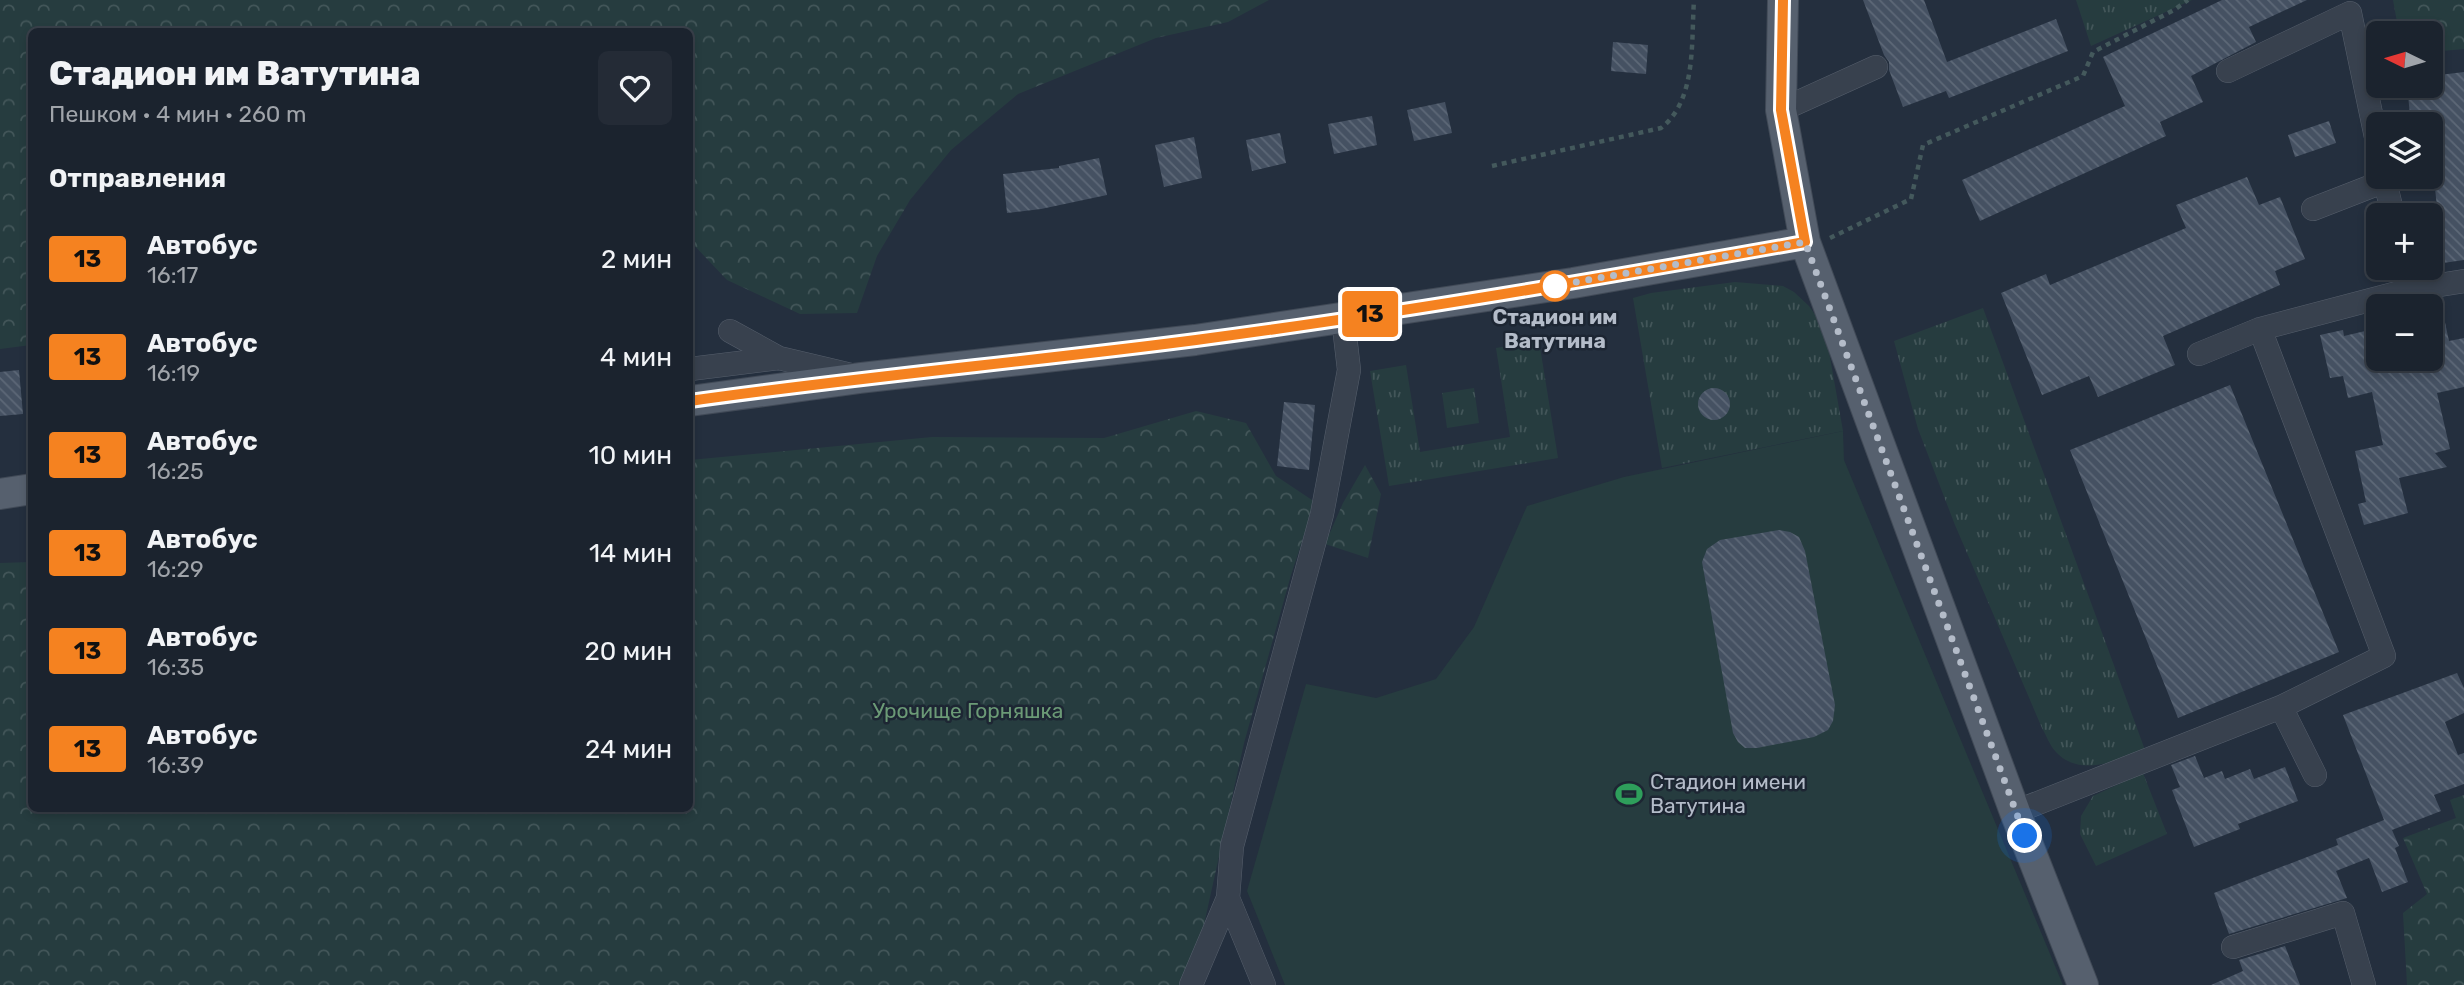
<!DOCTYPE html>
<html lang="ru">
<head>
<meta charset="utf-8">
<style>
  body { margin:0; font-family:Rubik,sans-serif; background:#242b36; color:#f1f3f6; height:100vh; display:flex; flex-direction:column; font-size:26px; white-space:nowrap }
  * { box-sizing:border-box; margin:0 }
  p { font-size:23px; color:#a0a4aa }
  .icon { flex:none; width:38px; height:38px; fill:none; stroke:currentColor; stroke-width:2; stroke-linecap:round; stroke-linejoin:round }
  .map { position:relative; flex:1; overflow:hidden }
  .sheet { position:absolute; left:28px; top:28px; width:665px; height:784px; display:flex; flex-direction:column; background:#1b232e; border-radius:10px; box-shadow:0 4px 10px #0003,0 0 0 2px #39404a }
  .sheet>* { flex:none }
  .badge { padding:0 14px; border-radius:5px; font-size:24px; line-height:46px }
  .needle { width:46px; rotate:275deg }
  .fabs { position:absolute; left:2366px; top:21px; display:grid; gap:14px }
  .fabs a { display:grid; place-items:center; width:77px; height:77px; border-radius:10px; background:#1b232e; box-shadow:0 4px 10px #0003,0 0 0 2px #39404a; font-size:35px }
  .you { position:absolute; width:35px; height:35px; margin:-18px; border:5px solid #fff; border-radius:50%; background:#1a73e8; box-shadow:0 0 0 10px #1a73e833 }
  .map>.badge { position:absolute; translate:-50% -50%; box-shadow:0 0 0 4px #fff }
  h2 { padding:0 21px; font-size:26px; line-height:63px }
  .round { display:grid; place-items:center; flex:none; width:74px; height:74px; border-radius:10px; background:#242b36 }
  .overview { display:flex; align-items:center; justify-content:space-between; height:119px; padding:0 21px }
  h1 { font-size:33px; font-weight:800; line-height:52px }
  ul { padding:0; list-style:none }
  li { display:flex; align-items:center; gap:21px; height:98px; padding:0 21px }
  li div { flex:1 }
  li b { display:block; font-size:26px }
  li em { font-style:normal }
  li .badge { min-width:77px; font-weight:700; text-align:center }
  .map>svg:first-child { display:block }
</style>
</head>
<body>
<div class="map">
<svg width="2464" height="985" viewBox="0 0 2464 985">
  <defs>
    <pattern id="grass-tufts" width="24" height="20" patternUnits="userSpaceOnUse" patternTransform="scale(1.75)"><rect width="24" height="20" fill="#263c3f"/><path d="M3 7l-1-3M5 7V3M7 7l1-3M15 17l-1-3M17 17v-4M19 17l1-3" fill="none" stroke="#435659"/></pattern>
    <pattern id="forest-crowns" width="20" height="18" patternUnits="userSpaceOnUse" patternTransform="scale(1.75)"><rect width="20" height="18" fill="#263c3f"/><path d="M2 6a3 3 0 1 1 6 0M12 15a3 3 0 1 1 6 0" fill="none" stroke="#435659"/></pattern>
    <pattern id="building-back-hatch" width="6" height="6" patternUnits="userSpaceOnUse" patternTransform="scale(1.75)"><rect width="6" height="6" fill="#455162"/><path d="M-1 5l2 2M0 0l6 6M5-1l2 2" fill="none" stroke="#5d6877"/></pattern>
  </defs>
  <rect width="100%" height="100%" fill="#242f3e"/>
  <!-- grass -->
  <path fill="url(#grass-tufts)" d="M 2076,0 L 2192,0 L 2091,46 Z
    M 1735,282 L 1783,286 L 1794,292 L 1809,306 L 1825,329 L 1843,431 L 1662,468 L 1633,298 L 1651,293 Z
    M 1983,308 L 2145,750 C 2118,760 2080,778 2056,752 C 2050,746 2046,735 2042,728 L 1955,525 L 1918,429 L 1894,341 Z
    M 1539,341 L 1558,458 L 1389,486 L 1370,371 L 1406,365 L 1420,452 L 1510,437 L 1496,348 Z
    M 1474,388 L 1479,423 L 1447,428 L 1442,393 Z
    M 2143,773 L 2167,834 L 2096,866 L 2080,834 L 2081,816 L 2093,796 Z"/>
  <!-- forest -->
  <path fill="url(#forest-crowns)" d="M 0,0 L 1269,0 L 1228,22 L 1156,38 L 1018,94 L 951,150 L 910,200 L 877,256 L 857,313 L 800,314 L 727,280 L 690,241 L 690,32 L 32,32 L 31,345 L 0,349 Z
    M 2393,0 L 2464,0 L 2464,49 L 2431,52 L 2431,33 L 2399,33 Z
    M 1196,411 L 1246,423 L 1276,476 L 1315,502 L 1291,575 L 1244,743 L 1203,929 L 1181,985 L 0,985 L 0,563 L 31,562 L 32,808 L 690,808 L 690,460 L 932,437 L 1104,438 Z
    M 1365,465 L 1381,494 L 1368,558 L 1325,544 L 1343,503 Z
    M 2464,795 L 2464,985 L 2407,985 L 2403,913 L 2427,894 L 2403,838 L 2456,818 L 2450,800 Z"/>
  <!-- green -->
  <path fill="#263c3f" d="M 1843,431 L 1844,460 L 2063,985 L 1285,985 L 1247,891 L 1306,684 L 1376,698 L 1436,679 L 1474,627 L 1527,506 L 1624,477 Z"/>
  <!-- building -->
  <path fill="url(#building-back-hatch)" d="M 1863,0 L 1924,0 L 1947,62 L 2056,19 L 2068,51 L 1949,98 L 1946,91 L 1903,107 L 1889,70 L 1889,62 L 1884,55 Z
    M 2222,0 L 2307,0 L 2249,27 L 2256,42 L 2191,76 L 2203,102 L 2160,122 L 2166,136 L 1980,221 L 1962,180 L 2125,106 L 2103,57 Z
    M 1613,42 L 1648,45 L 1646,74 L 1611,71 Z
    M 2464,72 L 2464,260 L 2443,263 L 2431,151 L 2431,124 L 2411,124 L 2407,86 L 2431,86 L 2431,76 Z
    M 1445,102 L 1452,133 L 1414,141 L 1407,110 Z
    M 1372,116 L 1377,145 L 1334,154 L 1328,124 Z
    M 2329,121 L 2336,143 L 2295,157 L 2288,135 Z
    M 1280,133 L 1286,163 L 1252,171 L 1246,140 Z
    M 1194,137 L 1202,178 L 1164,187 L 1155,145 Z
    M 1099,158 L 1107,195 L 1041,209 L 1007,213 L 1003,174 L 1059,168 L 1059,166 Z
    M 2247,177 L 2259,205 L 2280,197 L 2305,259 L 2275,271 L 2280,285 L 2163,336 L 2175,365 L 2098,397 L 2089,376 L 2042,395 L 2001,293 L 2046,274 L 2050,285 L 2186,228 L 2176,205 Z
    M 2440,299 L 2449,341 L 2464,338 L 2464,387 L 2437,393 L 2450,449 L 2435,453 L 2447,467 L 2399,478 L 2408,513 L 2364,525 L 2358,504 L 2366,502 L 2355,451 L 2383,445 L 2372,392 L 2348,398 L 2343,376 L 2330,378 L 2320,335 L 2343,330 L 2344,336 L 2378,328 L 2378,359 L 2431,359 L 2431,301 Z
    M 19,370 L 23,414 L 0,416 L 0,372 Z
    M 2230,385 L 2339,652 L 2178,718 L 2070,450 Z
    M1698 404a16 16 0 1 1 32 0a16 16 0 1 1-32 0Z
    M 1284,402 L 1315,405 L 1309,470 L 1277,466 Z
    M 1779,530 L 1790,532 L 1799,537 L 1805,551 L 1835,705 L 1833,721 L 1828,730 L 1814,737 L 1757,748 L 1745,748 L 1738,742 L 1733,733 L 1702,562 L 1707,549 L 1720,540 Z
    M 2457,673 L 2464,688 L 2464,713 L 2445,722 L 2458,755 L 2464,753 L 2464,784 L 2434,795 L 2441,811 L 2392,830 L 2399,846 L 2395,848 L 2408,882 L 2382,892 L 2369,858 L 2336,871 L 2347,898 L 2229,934 L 2214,893 L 2338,845 L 2336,839 L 2384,820 L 2343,715 Z
    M 2195,756 L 2204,778 L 2222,771 L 2225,779 L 2250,769 L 2254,779 L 2285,767 L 2298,801 L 2238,824 L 2240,829 L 2194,847 L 2172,790 L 2180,787 L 2171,765 Z
    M 2285,946 L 2300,985 L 2211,985 L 2243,971 L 2239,960 Z"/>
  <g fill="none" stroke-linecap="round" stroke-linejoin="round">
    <!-- minor casing -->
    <g stroke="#565f6c" stroke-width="24">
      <path id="minor" d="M 2228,71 L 2350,13 L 2378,147
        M 1781,110 L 1876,67
        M 2384,177 L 2393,215
        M 2313,209 L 2385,181
        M 2404,268 L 2408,290
        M 2260,329 L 2408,290 L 2464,281
        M 730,331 L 779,358 L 851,375
        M 690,369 L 779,358
        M 2281,707 L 2315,775
        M 2015,812 L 2281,707 L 2384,656 L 2260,329 L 2199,354
        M 1228,898 L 1264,985
        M 2233,947 L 2343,913 L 2364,985
        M 1191,985 L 1228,898 L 1232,846 L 1322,514 L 1349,370 L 1343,318"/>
    </g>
    <!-- major casing -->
    <g stroke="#414a57" stroke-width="32">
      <path id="major" d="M 1783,0 L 1781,110 L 1805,242 L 2015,812 L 2083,985
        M 690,401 L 860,378 L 1195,340 L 1573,283 L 1805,242
        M 0,494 L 32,489"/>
    </g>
    <!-- path -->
    <path stroke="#44595c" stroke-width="4.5" stroke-dasharray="5 5" stroke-linecap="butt" d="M 1492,166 L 1661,128 C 1697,100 1691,41 1694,0
      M 1830,238 L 1911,199 L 1923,145 L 2083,76 L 2093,52 L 2174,10 L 2188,0"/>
    <!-- minor -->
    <use href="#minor" stroke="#38414e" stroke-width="23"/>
    <!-- major -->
    <use href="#major" stroke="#56606e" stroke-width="30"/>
  </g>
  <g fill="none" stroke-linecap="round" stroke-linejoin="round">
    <!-- line casing -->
    <g stroke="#fff" stroke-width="16">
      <path id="line" d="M 690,401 C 858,377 1027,362 1196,340 C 1400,313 1603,278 1805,242 L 1781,110 L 1783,0"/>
    </g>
    <!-- line -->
    <use href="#line" stroke="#f58220" stroke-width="10"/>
    <!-- walk -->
    <path stroke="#b4bcc9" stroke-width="7" stroke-dasharray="0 12.6" d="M 1555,286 L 1547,287 L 1805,242 L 2025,836"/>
  </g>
  <!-- icons -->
  <defs>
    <g id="stadium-bare" transform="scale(2.1)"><path d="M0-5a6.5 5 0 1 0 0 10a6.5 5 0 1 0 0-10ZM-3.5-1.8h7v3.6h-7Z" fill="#2e9e5b" stroke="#1d2633" stroke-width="2.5" paint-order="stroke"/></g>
  </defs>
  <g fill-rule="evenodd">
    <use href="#stadium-bare" x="1629" y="794"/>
  </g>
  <!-- markers -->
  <circle fill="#fff" stroke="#f58220" stroke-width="3.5" cx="1555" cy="286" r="14"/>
  <g text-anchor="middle" stroke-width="5" stroke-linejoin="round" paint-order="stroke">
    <!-- stop labels -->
    <g font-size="21" font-weight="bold" fill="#b4bcc9" stroke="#1d2633">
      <text x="1555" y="324">Стадион им<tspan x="1555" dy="24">Ватутина</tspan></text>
    </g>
    <!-- park labels -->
    <g font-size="21" fill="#6b9a76" stroke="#1d2633">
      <text x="968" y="718">Урочище Горняшка</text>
    </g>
    <!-- poi labels -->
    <g font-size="21" fill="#b4bcc9" stroke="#1d2633" text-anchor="start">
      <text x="1650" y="789">Стадион имени<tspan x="1650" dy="24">Ватутина</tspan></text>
    </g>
  </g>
</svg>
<div class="fabs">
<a><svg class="needle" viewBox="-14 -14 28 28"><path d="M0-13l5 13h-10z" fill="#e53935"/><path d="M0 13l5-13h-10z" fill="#a0a4aa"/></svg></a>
<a><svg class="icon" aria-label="layers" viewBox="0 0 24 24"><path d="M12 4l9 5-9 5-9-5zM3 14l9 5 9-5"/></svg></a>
<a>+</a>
<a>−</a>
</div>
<div class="you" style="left:2025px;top:836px"></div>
<b class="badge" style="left:1370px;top:314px;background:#f58220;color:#111">13</b>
<section class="sheet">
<div class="overview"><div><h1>Стадион им Ватутина</h1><p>Пешком · 4 мин · 260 m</p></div><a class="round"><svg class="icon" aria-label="heart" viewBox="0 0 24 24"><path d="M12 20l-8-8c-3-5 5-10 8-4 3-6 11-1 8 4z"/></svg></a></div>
<h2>Отправления</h2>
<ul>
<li><span class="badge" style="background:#f58220;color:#111">13</span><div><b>Автобус</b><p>16:17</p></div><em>2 мин</em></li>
<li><span class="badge" style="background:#f58220;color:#111">13</span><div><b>Автобус</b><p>16:19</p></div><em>4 мин</em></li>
<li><span class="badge" style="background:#f58220;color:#111">13</span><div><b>Автобус</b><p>16:25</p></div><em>10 мин</em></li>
<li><span class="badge" style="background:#f58220;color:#111">13</span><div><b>Автобус</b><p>16:29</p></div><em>14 мин</em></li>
<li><span class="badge" style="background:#f58220;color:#111">13</span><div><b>Автобус</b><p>16:35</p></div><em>20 мин</em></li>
<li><span class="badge" style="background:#f58220;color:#111">13</span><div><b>Автобус</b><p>16:39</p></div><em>24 мин</em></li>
</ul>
</section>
</div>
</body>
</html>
